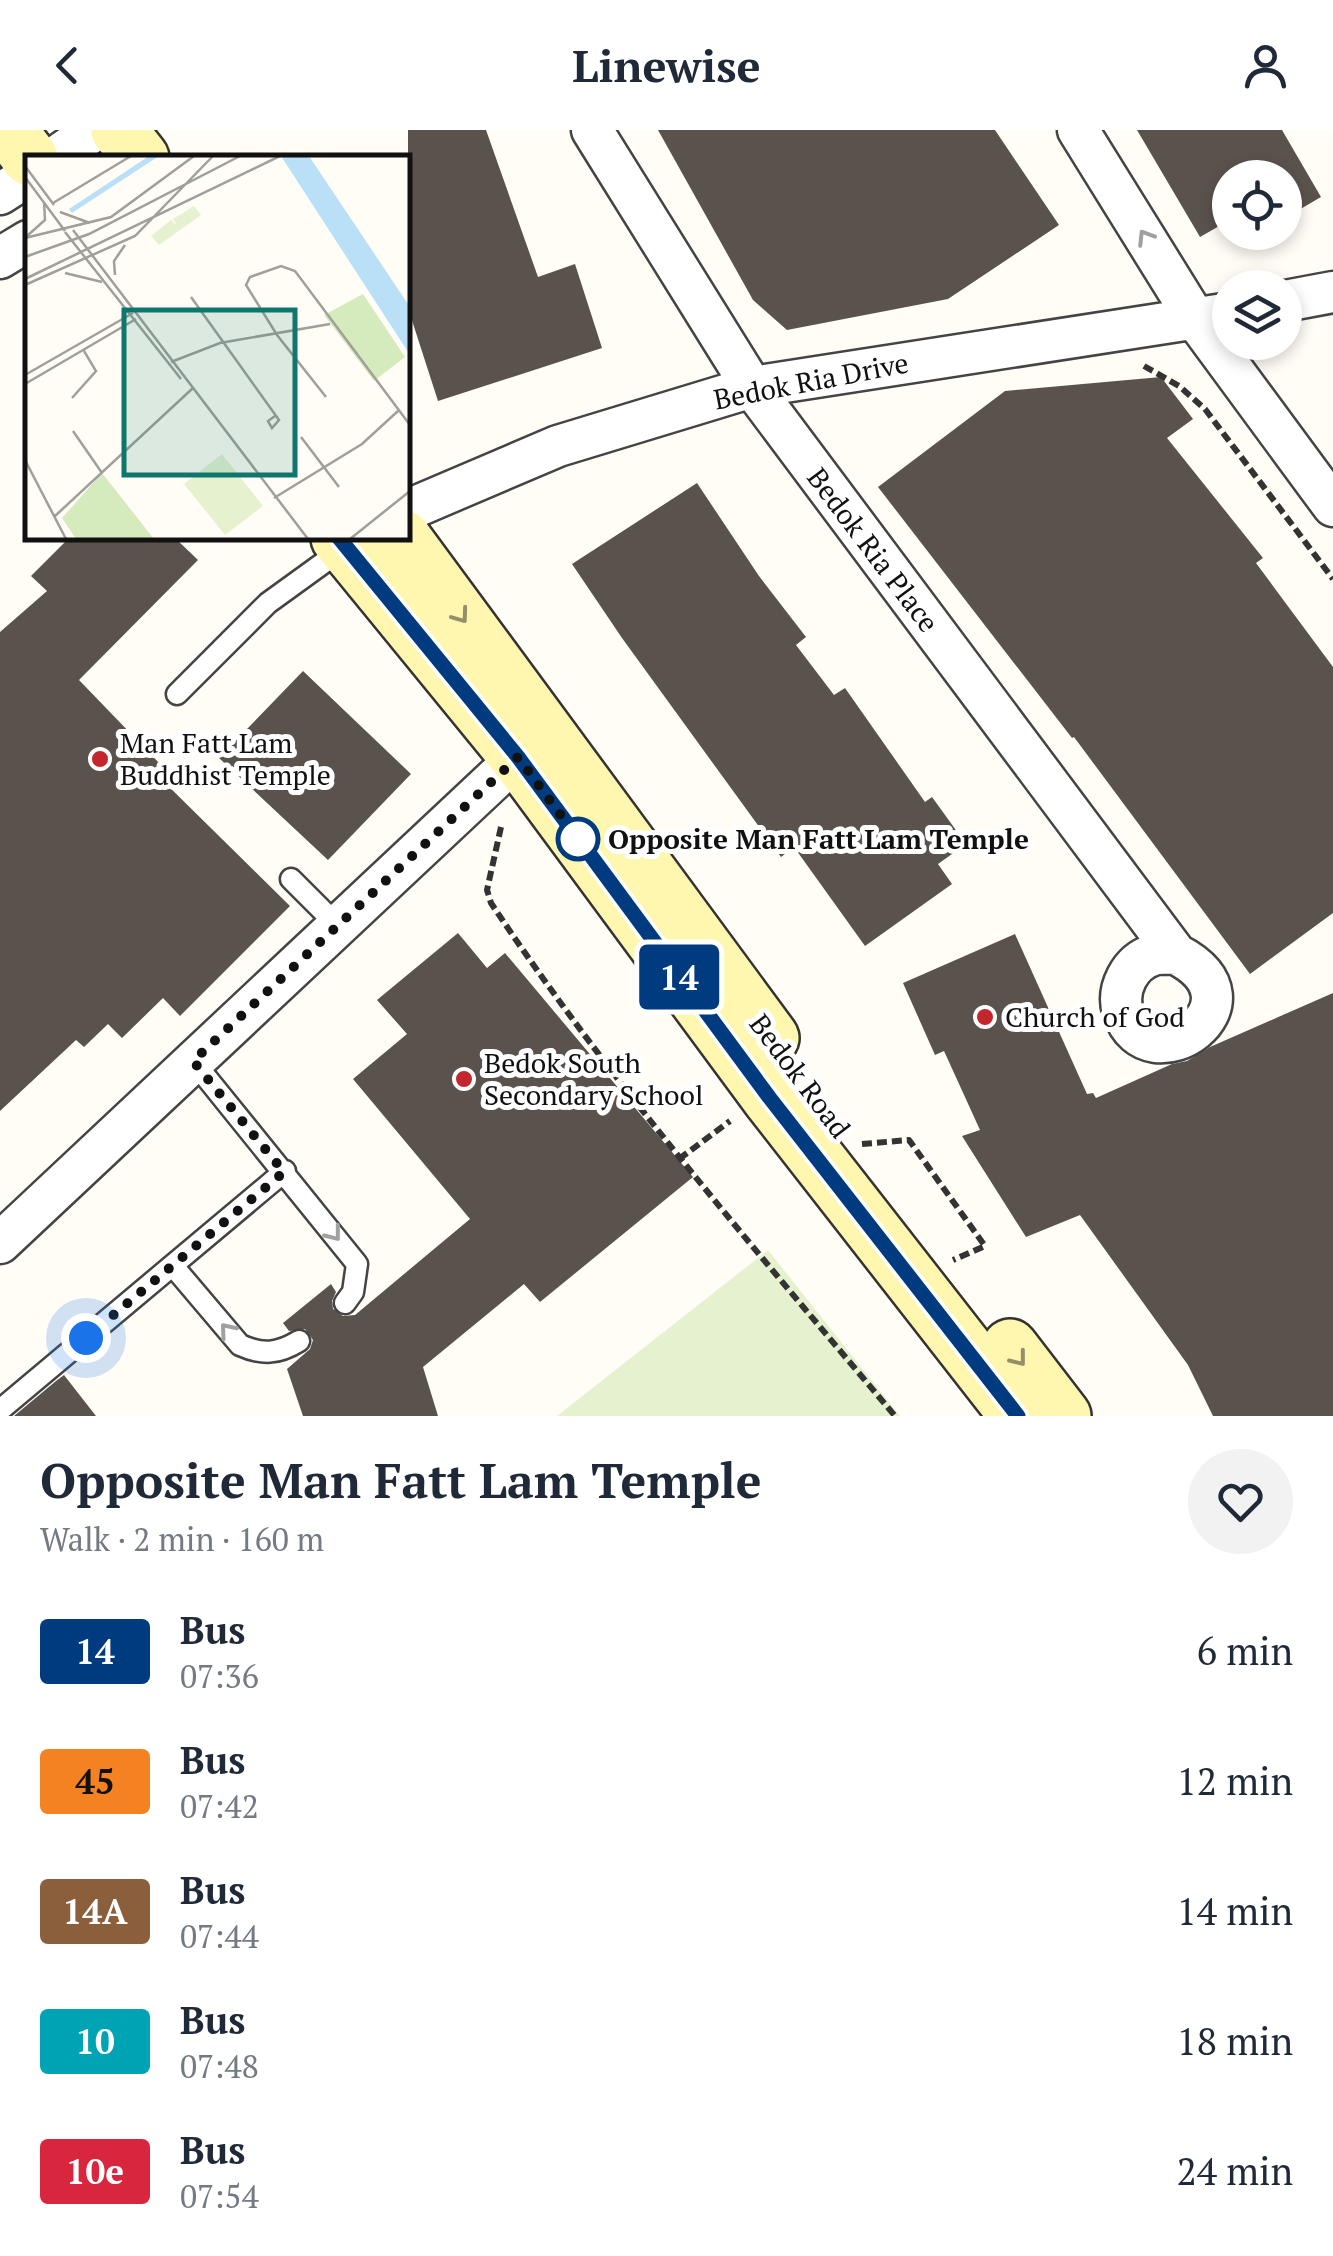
<!DOCTYPE html>
<html lang="en">
<head>
<meta charset="utf-8">
<style>
  body { margin:0; font-family:"PT Serif",serif; background:#f2f2f3; color:#1f2937; height:100vh; display:flex; flex-direction:column; font-size:38px; white-space:nowrap }
  * { box-sizing:border-box; margin:0 }
  p { font-size:32px; color:#747a83 }
  .icon { flex:none; width:55px; height:55px; fill:none; stroke:currentColor; stroke-width:2; stroke-linecap:round; stroke-linejoin:round }
  .map { position:relative; height:1286px; overflow:hidden }
  .sheet { display:flex; flex-direction:column; background:#fff; flex:1 }
  .sheet>* { flex:none }
  .badge { padding:0 20px; border-radius:8px; font-size:35px; line-height:65px }
  .fabs { position:absolute; left:1212px; top:30px; display:grid; gap:20px }
  .fabs a { display:grid; place-items:center; width:90px; height:90px; border-radius:50%; background:#fff; box-shadow:0 5px 15px #0003; font-size:50px }
  .you { position:absolute; width:50px; height:50px; margin:-25px; border:8px solid #fff; border-radius:50%; background:#1a73e8; box-shadow:0 0 0 15px #1a73e833 }
  .map>.badge { position:absolute; translate:-50% -50%; box-shadow:0 0 0 5px #fff }
  .round { display:grid; place-items:center; flex:none; width:105px; height:105px; border-radius:52px; background:#f2f2f3 }
  .head { display:flex; align-items:center; justify-content:space-between; height:170px; padding:0 40px }
  h1 { font-size:48px; font-weight:700; line-height:75px }
  ul { padding:0; list-style:none }
  li { display:flex; align-items:center; gap:30px; height:130px; padding:0 40px }
  li div { flex:1 }
  li b { display:block; font-size:38px }
  li em { font-style:normal }
  li .badge { min-width:110px; font-weight:700; text-align:center }
  header { display:flex; justify-content:space-between; align-items:center; height:130px; padding:0 40px; background:#fff; font-size:45px; font-weight:700 }
  .map>svg:first-child { display:block }
</style>
</head>
<body>
<header><svg class="icon" aria-label="back" viewBox="0 0 24 24"><path d="M15 5l-7 7 7 7"/></svg>Linewise<svg class="icon" aria-label="person" viewBox="0 0 24 24"><circle cx="12" cy="8" r="4"/><path d="M4 21q1-7 8-7t8 7"/></svg></header>
<div class="map">
<svg width="1333" height="1286" viewBox="0 0 1333 1286">
  <rect width="100%" height="100%" fill="#fffdf5"/>
  <!-- pitch -->
  <path fill="#e6f2cf" d="M 768,1120 L 900,1286 L 557,1286 Z"/>
  <!-- building -->
  <path fill="#5a524d" d="M 408,0 L 486,0 L 538,147 L 575,134 L 602,218 L 438,271 L 408,178 Z
    M 658,0 L 995,0 L 1059,95 L 948,169 L 787,200 L 753,170 Z
    M 1137,0 L 1282,0 L 1321,67 L 1285,88 L 1285,48 L 1230,48 L 1230,94 L 1228,91 L 1200,107 Z
    M 1161,247 L 1193,289 L 1167,308 L 1263,428 L 1256,433 L 1333,537 L 1333,783 L 1250,844 L 1074,607 L 1072,608 L 878,357 L 1005,261 Z
    M 697,353 L 759,446 L 806,507 L 796,515 L 834,565 L 845,558 L 925,672 L 932,667 L 966,714 L 938,734 L 952,754 L 865,816 L 794,717 L 781,727 L 622,508 L 572,434 Z
    M 69,408 L 175,408 L 198,430 L 79,550 L 162,636 L 155,643 L 290,776 L 180,886 L 163,868 L 122,908 L 108,894 L 84,917 L 76,910 L 0,981 L 0,502 L 47,461 L 31,446 Z
    M 303,541 L 411,644 L 328,730 L 219,628 Z
    M 458,803 L 487,838 L 505,823 L 693,1047 L 540,1172 L 524,1154 L 423,1237 L 438,1286 L 303,1286 L 287,1239 L 310,1219 L 313,1210 L 305,1199 L 289,1201 L 283,1193 L 331,1154 L 336,1162 L 332,1171 L 333,1179 L 343,1186 L 355,1185 L 470,1089 L 353,949 L 407,904 L 377,870 Z
    M 1015,804 L 1087,964 L 1093,963 L 1096,968 L 1172,934 L 1187,931 L 1210,917 L 1333,863 L 1333,1286 L 1213,1286 L 1188,1235 L 1080,1085 L 1026,1107 L 962,1006 L 980,1000 L 944,921 L 935,925 L 903,853 Z
    M 64,1245 L 96,1286 L 14,1286 L 56,1251 Z"/>
  <g fill="none" stroke-linecap="round" stroke-linejoin="round">
    <!-- service casing -->
    <g stroke="#444" stroke-width="25">
      <path id="service" d="M 177,564 L 268,473 L 344,418
        M 291,749 L 338,796
        M 193,931 L 357,1134 L 353,1162 L 345,1173
        M 173,1136 L 240,1215 C 262,1225 278,1224 299,1211
        M 0,1280 L 285,1041"/>
    </g>
    <!-- minor casing -->
    <g stroke="#444" stroke-width="45">
      <path id="minor" d="M 592,0 L 752,257 L 1176,824 C 1272,873 1148,958 1123,882 C 1116,859 1130,832 1153,825 C 1159,823 1169,824 1176,824
        M 1078,0 L 1196,190 L 1333,376
        M 54,28 L 95,0
        M 0,64 L 28,46
        M 0,128 L 28,111
        M 1285,171 L 1333,162
        M 408,380 L 558,316 L 752,257 L 1230,183
        M 0,1113 L 535,611"/>
    </g>
    <!-- secondary casing -->
    <g stroke="#333" stroke-width="60">
      <path id="secondary" d="M 9,0 L 30,28
        M 119,0 L 141,28
        M 339,408 L 518,627 L 769,967 L 1018,1286
        M 403,408 L 771,908
        M 1010,1217 L 1063,1286"/>
    </g>
    <!-- path -->
    <path stroke="#333" stroke-width="6" stroke-dasharray="10 5" stroke-linecap="butt" d="M 1144,236 L 1179,256 L 1205,279 L 1333,449
      M 501,697 L 487,760 L 491,773 C 612,955 755,1119 895,1286
      M 862,1014 L 909,1010 L 985,1116 L 953,1130
      M 679,1029 L 730,991"/>
    <!-- service -->
    <use href="#service" stroke="#fff" stroke-width="20"/>
    <!-- minor -->
    <use href="#minor" stroke="#fff" stroke-width="40"/>
    <!-- secondary -->
    <use href="#secondary" stroke="#fff6b0" stroke-width="55"/>
  </g>
  <!-- one-way arrows -->
  <defs><path id="oneway-chevron" d="M-2-3.5L2.5 0L-2 3.5" fill="none" stroke-width="1.6" stroke-linecap="round" stroke-linejoin="round" transform="scale(2.5)"/></defs>
  <g stroke="#a0a0a0">
    <use href="#oneway-chevron" transform="translate(1145 107) rotate(-122)"/>
    <use href="#oneway-chevron" transform="translate(334 1104) rotate(52)"/>
    <use href="#oneway-chevron" transform="translate(227 1200) rotate(-130)"/>
  </g>
  <g stroke="#948f68">
    <use href="#oneway-chevron" transform="translate(461 486) rotate(54)"/>
    <use href="#oneway-chevron" transform="translate(1019 1229) rotate(52)"/>
  </g>
  <g fill="none" stroke-linecap="round" stroke-linejoin="round">
    <!-- line casing -->
    <g stroke="#fff" stroke-width="22">
      <path id="line" d="M 339,408 L 518,627 L 769,967 L 1018,1286"/>
    </g>
    <!-- line -->
    <use href="#line" stroke="#003b80" stroke-width="15"/>
    <!-- walk -->
    <path stroke="#111" stroke-width="10" stroke-dasharray="0 18" d="M 86,1208 L 284,1042 L 193,931 L 518,627 L 578,709"/>
  </g>
  <!-- markers -->
  <g fill="#c4262e" stroke="#fff" stroke-width="4">
    <circle cx="100" cy="629" r="10"/>
    <circle cx="985" cy="887" r="10"/>
    <circle cx="464" cy="949" r="10"/>
  </g>
  <circle fill="#fff" stroke="#003b80" stroke-width="5" cx="578" cy="709" r="20"/>
  <g text-anchor="middle" stroke-width="10" stroke-linejoin="round" paint-order="stroke">
    <!-- street labels -->
    <g font-size="28" fill="#111" stroke="#fff">
      <text transform="translate(811 251) rotate(-11)" y="10">Bedok Ria Drive</text>
      <text transform="translate(873 420) rotate(53)" y="10">Bedok Ria Place</text>
      <text transform="translate(800 946) rotate(53)" y="10">Bedok Road</text>
    </g>
    <!-- poi labels -->
    <g font-size="28" fill="#111" stroke="#fff" text-anchor="start">
      <text x="120" y="623">Man Fatt Lam<tspan x="120" dy="32">Buddhist Temple</tspan></text>
      <text x="1005" y="897">Church of God</text>
      <text x="484" y="943">Bedok South<tspan x="484" dy="32">Secondary School</tspan></text>
    </g>
    <!-- stop labels -->
    <g font-size="28" font-weight="bold" fill="#111" stroke="#fff" text-anchor="start">
      <text x="608" y="719">Opposite Man Fatt Lam Temple</text>
    </g>
  </g>
  <!-- overview -->
  <g transform="translate(25 25)">
    <rect width="385" height="385" fill="#fffdf5"/>
    <path d="M 338,139 L 380,202 L 349,226 L 299,160 ZM 77,318 L 129,384 L 51,384 L 37,363 Z" fill="#d5ebbd"/>
    <path d="M 169,51 L 176,60 L 134,90 L 126,81 L 146,65 L 152,71 L 148,64 ZM 197,299 L 238,351 L 200,380 L 159,329 Z" fill="#e6f2cf"/>
    <path d="M 124,1 L 134,1 L 47,58 L 44,54 ZM 256,1 L 284,1 L 385,152 L 385,200 Z" fill="#b9e0f7"/>
    <path fill="none" stroke="#a09f9a" stroke-width="2.5" d="M 0,11 L 29,50M 0,22 L 40,76M 28,48 L 106,1M 35,57 L 65,68M 48,75 L 283,384M 40,77 L 156,224M 2,81 L 20,65 L 19,47M 0,83 L 86,62 L 169,1M 0,102 L 64,79 L 215,1M 40,118 L 77,127M 90,120 L 89,106 L 100,90M 0,124 L 255,1M 0,130 L 110,81 L 188,1M 166,142 L 254,265 L 247,273 L 243,266 L 250,261M 146,207 L 195,188 L 305,169M 0,220 L 108,158M 0,229 L 111,164M 301,242 L 252,180 L 221,130 L 225,122 L 256,111 L 270,116 L 385,270M 47,243 L 71,216 L 59,196M 48,276 L 77,318M 276,282 L 314,332M 0,305 L 41,384M 249,343 L 337,289 L 373,256M 30,361 L 168,233M 325,384 L 385,336"/>
    <path fill="#0f766e" fill-opacity="0.15" stroke="#0f766e" stroke-width="5" d="M 99,155 L 270,155 L 270,320 L 99,320 Z"/>
    <rect width="385" height="385" fill="none" stroke="#111" stroke-width="5"/>
  </g>
</svg>
<div class="fabs">
<a><svg class="icon" aria-label="locate" viewBox="0 0 24 24"><circle cx="12" cy="12" r="6"/><path d="M12 2v4M12 18v4M2 12h4M18 12h4"/></svg></a>
<a><svg class="icon" aria-label="layers" viewBox="0 0 24 24"><path d="M12 4l9 5-9 5-9-5zM3 14l9 5 9-5"/></svg></a>
</div>
<div class="you" style="left:86px;top:1208px"></div>
<b class="badge" style="left:679px;top:847px;background:#003b80;color:#fff">14</b>
</div>
<section class="sheet">
<div class="head"><div><h1>Opposite Man Fatt Lam Temple</h1><p>Walk · 2 min · 160 m</p></div><a class="round"><svg class="icon" aria-label="heart" viewBox="0 0 24 24"><path d="M12 20l-8-8c-3-5 5-10 8-4 3-6 11-1 8 4z"/></svg></a></div>
<ul>
<li><span class="badge" style="background:#003b80;color:#fff">14</span><div><b>Bus</b><p>07:36</p></div><em>6 min</em></li>
<li><span class="badge" style="background:#f58220;color:#111">45</span><div><b>Bus</b><p>07:42</p></div><em>12 min</em></li>
<li><span class="badge" style="background:#8b5e3c;color:#fff">14A</span><div><b>Bus</b><p>07:44</p></div><em>14 min</em></li>
<li><span class="badge" style="background:#00a3b4;color:#fff">10</span><div><b>Bus</b><p>07:48</p></div><em>18 min</em></li>
<li><span class="badge" style="background:#d7263d;color:#fff">10e</span><div><b>Bus</b><p>07:54</p></div><em>24 min</em></li>
</ul>
</section>
</body>
</html>
